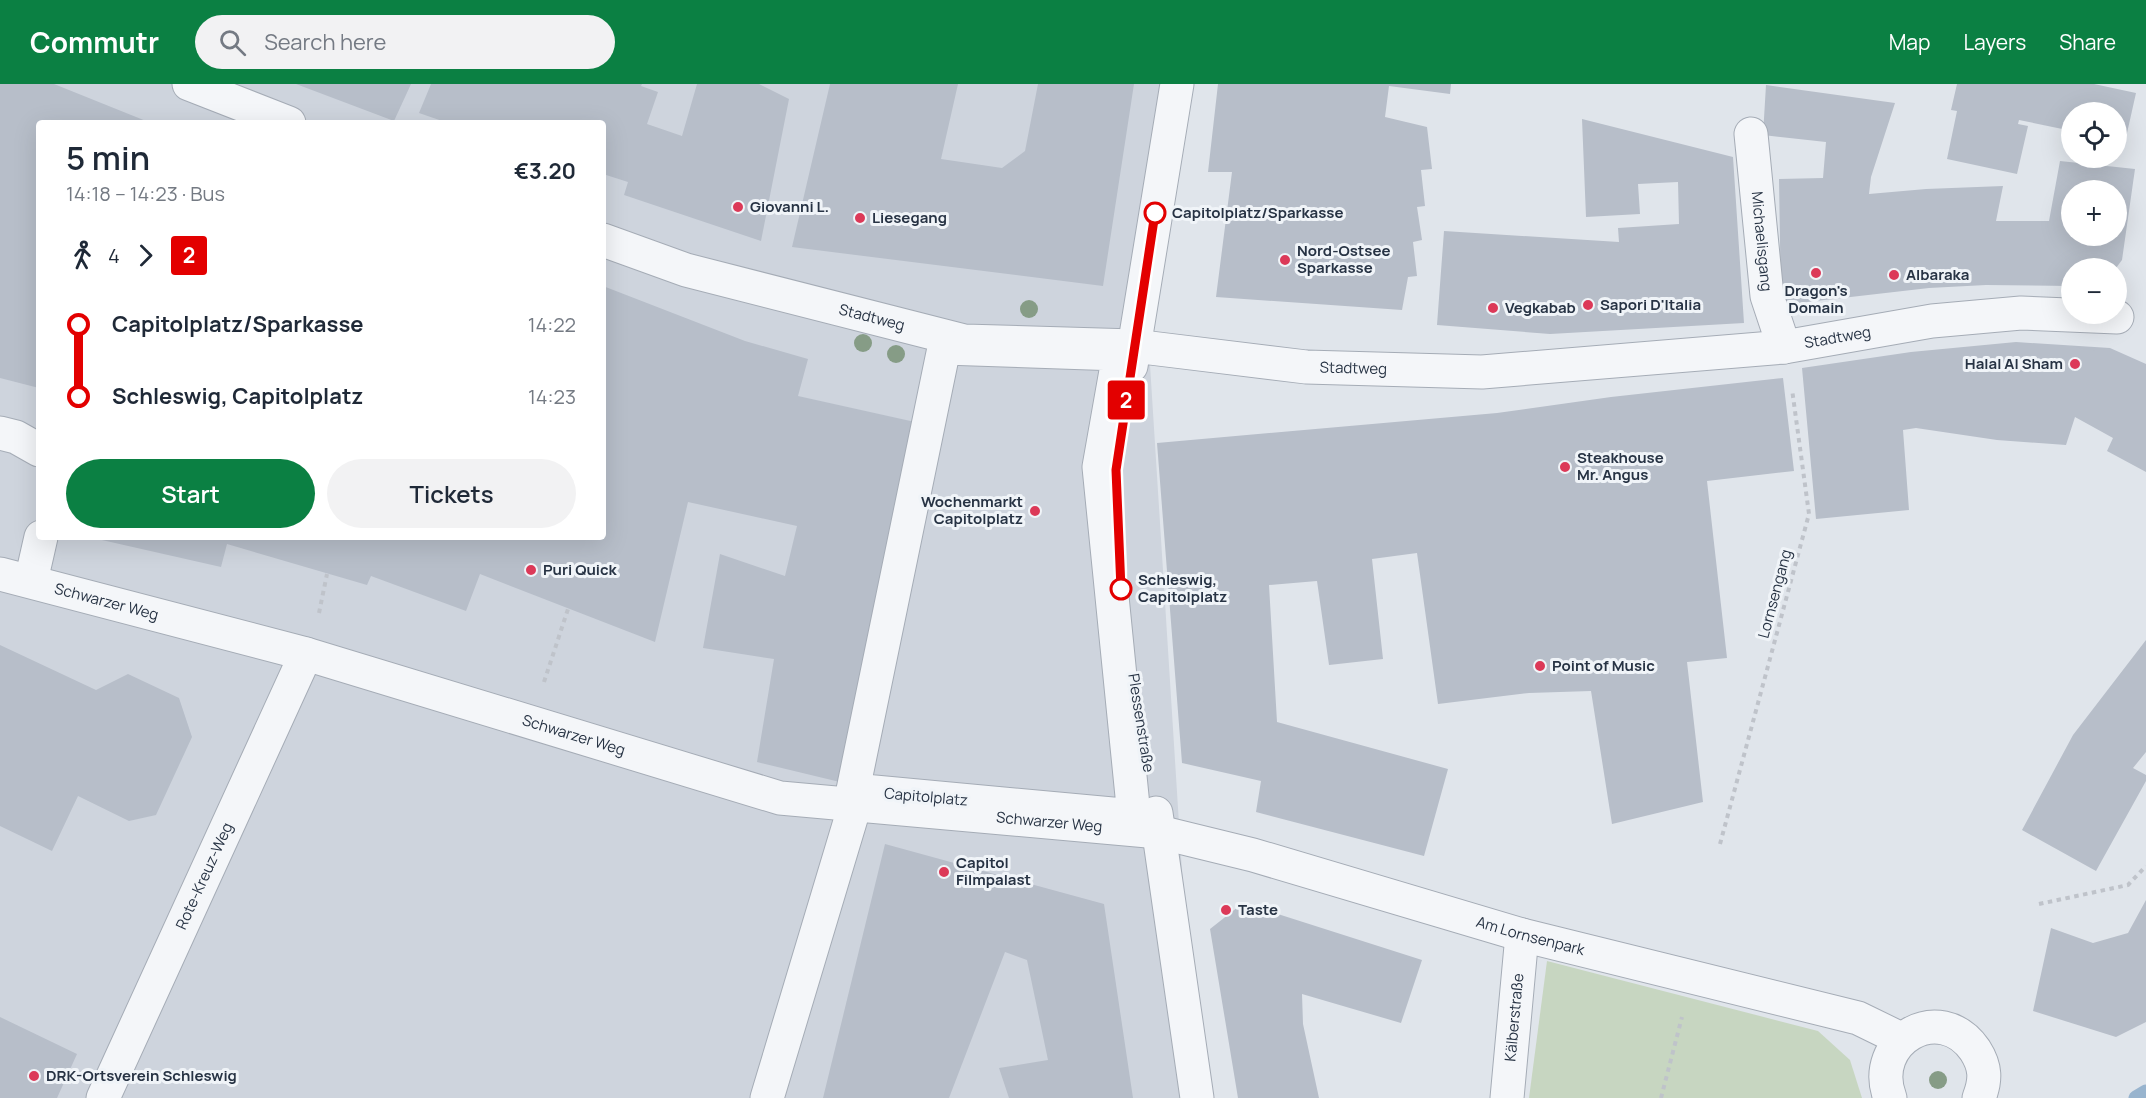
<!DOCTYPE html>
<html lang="en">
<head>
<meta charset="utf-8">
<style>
  body { margin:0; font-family:Manrope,sans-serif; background:#f2f2f3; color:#1f2937; height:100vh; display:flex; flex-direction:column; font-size:22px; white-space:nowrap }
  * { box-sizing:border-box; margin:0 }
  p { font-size:20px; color:#747a83 }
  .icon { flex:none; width:33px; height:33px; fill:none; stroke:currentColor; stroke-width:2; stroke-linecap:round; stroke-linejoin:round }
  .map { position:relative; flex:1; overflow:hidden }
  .panel { position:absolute; left:36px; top:36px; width:570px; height:420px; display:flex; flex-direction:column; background:#fff; border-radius:6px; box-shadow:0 6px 24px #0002 }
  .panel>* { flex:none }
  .badge { padding:0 12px; border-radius:4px; font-size:21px; line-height:39px }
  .buttons { position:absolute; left:2061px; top:18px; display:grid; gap:12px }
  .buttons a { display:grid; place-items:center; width:66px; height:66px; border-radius:50%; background:#fff; box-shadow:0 6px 24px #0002; font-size:30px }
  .map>.badge { position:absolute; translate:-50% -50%; box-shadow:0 0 0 3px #fff }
  .legs { display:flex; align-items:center; gap:9px; height:66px; padding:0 30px; font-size:20px }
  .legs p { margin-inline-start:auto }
  .head { display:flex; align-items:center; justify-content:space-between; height:102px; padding:0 30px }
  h1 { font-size:33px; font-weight:600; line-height:45px }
  .primary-button { display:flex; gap:12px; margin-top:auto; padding:12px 30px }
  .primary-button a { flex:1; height:69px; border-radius:36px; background:#0b8043; color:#fff; font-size:24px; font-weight:600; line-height:69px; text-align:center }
  .primary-button a+a { background:#f2f2f3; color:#1f2937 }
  ul { padding:0 30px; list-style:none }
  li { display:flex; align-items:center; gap:21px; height:72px; font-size:22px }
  li i { display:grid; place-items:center; width:9px; height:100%; margin:0 8px; background:currentColor }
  li i::after { content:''; width:15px; height:15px; margin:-8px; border:4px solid; border-radius:50%; background:#fff }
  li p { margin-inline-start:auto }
  li:first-child i { background:linear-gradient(#0000 50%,currentColor 0) }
  li:last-child i { background:linear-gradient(currentColor 50%,#0000 0) }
  header { display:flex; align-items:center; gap:36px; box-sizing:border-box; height:84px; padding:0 30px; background:#0b8043; color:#fff }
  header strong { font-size:28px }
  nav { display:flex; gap:33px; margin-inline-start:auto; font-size:21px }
  .search { width:420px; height:54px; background:#f2f2f3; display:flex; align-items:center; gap:15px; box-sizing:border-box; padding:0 21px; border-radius:33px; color:#747a83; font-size:22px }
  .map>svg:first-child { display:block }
</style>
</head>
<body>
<header>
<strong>Commutr</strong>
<div class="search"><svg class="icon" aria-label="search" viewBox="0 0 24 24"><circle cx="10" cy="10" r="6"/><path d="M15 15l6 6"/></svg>Search here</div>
<nav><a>Map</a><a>Layers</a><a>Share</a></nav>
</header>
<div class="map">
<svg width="2146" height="1014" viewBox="0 0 2146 1014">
  <rect width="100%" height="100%" fill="#e0e5eb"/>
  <!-- built -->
  <path fill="#ced4dd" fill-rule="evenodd" d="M 0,0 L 1194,0 L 1149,265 L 1182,787 L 1204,1014 L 0,1014 ZM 39,39 L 603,39 L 603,453 L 39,453 Z"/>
  <!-- green -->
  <path fill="#c7d6c1" d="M 1547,877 L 1818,947 L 1850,976 L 1862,1014 L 1529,1014 Z"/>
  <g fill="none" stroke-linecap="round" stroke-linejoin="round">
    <!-- stream -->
    <path stroke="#98b4ce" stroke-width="15" d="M 2136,1014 L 2146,1008"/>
  </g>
  <!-- building -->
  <path fill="#b7bec9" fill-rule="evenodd" d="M 0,0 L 54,0 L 151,39 L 39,39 L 39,304 L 0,294 Z
    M 296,0 L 411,0 L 394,37 Z
    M 431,0 L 642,0 L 641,2 L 658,8 L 647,40 L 682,52 L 697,0 L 759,0 L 789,15 L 761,157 L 624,111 L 628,98 L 603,90 L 603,39 L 448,39 L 419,29 Z
    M 830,0 L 958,0 L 941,75 L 1002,84 L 1025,67 L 1038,0 L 1134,0 L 1103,202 L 792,163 Z
    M 1218,0 L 1451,0 L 1450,10 L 1389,2 L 1385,33 L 1427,43 L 1432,85 L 1421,86 L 1425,122 L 1417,123 L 1422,156 L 1413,158 L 1417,192 L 1408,193 L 1402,226 L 1216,213 L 1232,88 L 1208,88 Z
    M 1957,0 L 2094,0 L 2136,9 L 2125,58 L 2116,57 L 2116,28 L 2072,28 L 2072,47 L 2019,36 L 2018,40 L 2028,42 L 2017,90 L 1947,75 L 1957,27 L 1951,26 Z
    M 1766,1 L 1895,19 L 1871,93 L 1869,110 L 1926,105 L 2003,102 L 1996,137 L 2049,137 L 2060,77 L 2135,85 L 2122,176 L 2116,184 L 2072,184 L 2072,202 L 1986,201 L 1929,204 L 1781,221 L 1779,95 L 1823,94 L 1826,58 L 1763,51 ZM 2072,106 L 2116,106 L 2116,152 L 2072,152 Z
    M 1582,35 L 1733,73 L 1744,239 L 1550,250 L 1437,241 L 1444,147 L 1619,158 L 1618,144 L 1679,140 L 1678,98 L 1638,100 L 1640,130 L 1586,133 Z
    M 603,202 L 745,257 L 808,275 L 798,312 L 924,340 L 844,699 L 757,678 L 774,575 L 703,564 L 720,470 L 785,492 L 797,442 L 688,418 L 655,558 L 480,490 L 466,527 L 371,492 L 367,501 L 227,460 L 221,483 L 93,454 L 603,453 Z
    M 2016,258 L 2110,264 L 2146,280 L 2146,388 L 2107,367 L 2113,354 L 2075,333 L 2066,361 L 1997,356 L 1916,344 L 1903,346 L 1909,426 L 1816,435 L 1802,284 L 1911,268 Z
    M 1783,294 L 1794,387 L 1707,397 L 1727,574 L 1687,578 L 1703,718 L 1612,740 L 1591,607 L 1529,609 L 1438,620 L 1417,469 L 1372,475 L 1383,575 L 1329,581 L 1317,497 L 1269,501 L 1277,638 L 1448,685 L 1424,772 L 1256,728 L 1261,697 L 1182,679 L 1157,359 L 1497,329 L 1611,313 Z
    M 2146,556 L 2146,668 L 2133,684 L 2146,691 L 2146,697 L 2096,787 L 2022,746 L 2073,651 Z
    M 0,561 L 96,606 L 128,590 L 179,614 L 192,653 L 156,731 L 129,737 L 78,712 L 52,767 L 0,742 Z
    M 885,760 L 1104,820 L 1133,1014 L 1009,1014 L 999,984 L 1048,976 L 1027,876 L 1005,868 L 949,1014 L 823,1014 Z
    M 2146,816 L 2146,938 L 2116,953 L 2033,927 L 2051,844 L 2093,859 L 2128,849 Z
    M 1243,819 L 1422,876 L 1401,939 L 1302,910 L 1303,940 L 1319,1014 L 1238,1014 L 1210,845 Z
    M 0,933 L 77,970 L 57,1014 L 0,1014 Z"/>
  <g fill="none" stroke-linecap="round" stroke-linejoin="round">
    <!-- minor casing -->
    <g stroke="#a5acb6" stroke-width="35">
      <g id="minor">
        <path d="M 189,0 L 289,39"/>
        <path id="s1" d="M 1751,50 L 1767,212 L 1784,263"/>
        <path id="s2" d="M 603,156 L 686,186 L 964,257 L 1134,262 L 1306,283 L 1482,288 L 1784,263 L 1932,237 L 2021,229 L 2117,233"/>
        <path d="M 944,264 L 1119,270 L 1099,383 L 1134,732 L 853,706 Z"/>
        <path d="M 1131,282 L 1177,0"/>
        <path d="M 0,349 L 16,353 L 39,366"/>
        <path id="s3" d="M 0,490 L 306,570 L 780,714 L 1159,748 L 1253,771 L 1522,851 L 1858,934 L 1901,955"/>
        <path d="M 31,497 L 41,453"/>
        <path d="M 1156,729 L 1197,1014"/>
        <path id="s4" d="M 103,1014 L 306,570"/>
        <path d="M 767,1014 L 855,721"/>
        <path id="s5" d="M 1507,1014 L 1522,851"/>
        <path d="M 1890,1014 C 1868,957 1940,915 1975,966 C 1986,983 1986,996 1979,1014"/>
      </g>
    </g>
    <!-- path -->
    <path stroke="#bfc3ca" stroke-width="4" stroke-dasharray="4.5 4.5" stroke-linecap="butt" d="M 319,529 L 327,490
      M 544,598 L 568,525
      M 1720,760 L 1809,430 L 1792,305
      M 2039,820 L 2128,801 L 2146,782
      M 1661,1014 L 1682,933"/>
    <!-- minor -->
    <use href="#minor" stroke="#f4f6f9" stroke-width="33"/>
  </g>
  <!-- trees -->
  <g fill="#869c86">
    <circle cx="1029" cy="225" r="9"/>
    <circle cx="863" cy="259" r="9"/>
    <circle cx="896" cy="270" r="9"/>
    <circle cx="1938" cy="996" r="9"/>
  </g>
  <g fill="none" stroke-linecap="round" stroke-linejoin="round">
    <!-- line-1 casing -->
    <g stroke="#fff" stroke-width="14">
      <path id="line-1" d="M 1121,505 L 1116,386 L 1155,129"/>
    </g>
    <!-- line-1 -->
    <use href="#line-1" stroke="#e30000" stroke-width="9"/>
  </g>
  <!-- markers -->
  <g fill="#dc3958" stroke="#f0f4f8" stroke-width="2">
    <circle cx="738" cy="123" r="6"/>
    <circle cx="860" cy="134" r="6"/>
    <circle cx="1285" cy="176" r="6"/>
    <circle cx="1816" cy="189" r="6"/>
    <circle cx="1894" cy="191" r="6"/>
    <circle cx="1588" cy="221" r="6"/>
    <circle cx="1493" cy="224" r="6"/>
    <circle cx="2075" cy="280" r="6"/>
    <circle cx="1565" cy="383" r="6"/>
    <circle cx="1035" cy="427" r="6"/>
    <circle cx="531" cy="486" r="6"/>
    <circle cx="1540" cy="582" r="6"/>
    <circle cx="944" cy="788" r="6"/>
    <circle cx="1226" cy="826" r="6"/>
    <circle cx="34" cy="992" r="6"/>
  </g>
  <g fill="#fff" stroke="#e30000" stroke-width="3">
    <circle cx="1155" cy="129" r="10"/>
    <circle cx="1121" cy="505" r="10"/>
  </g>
  <g text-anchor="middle" stroke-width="6" stroke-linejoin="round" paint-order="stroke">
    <!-- poi labels -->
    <g font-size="15" font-weight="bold" fill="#273344" stroke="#f0f4f8" text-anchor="start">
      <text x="750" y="128">Giovanni L.</text>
      <text x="872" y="139">Liesegang</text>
      <text x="1297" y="172">Nord-Ostsee<tspan x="1297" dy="17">Sparkasse</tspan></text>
      <text x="1906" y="196">Albaraka</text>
      <text x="1816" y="212" text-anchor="middle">Dragon's<tspan x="1816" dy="17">Domain</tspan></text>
      <text x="1600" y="226">Sapori D'Italia</text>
      <text x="1505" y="229">Vegkabab</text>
      <text x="2063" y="285" text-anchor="end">Halal Al Sham</text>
      <text x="1577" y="379">Steakhouse<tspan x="1577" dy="17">Mr. Angus</tspan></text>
      <text x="1023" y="423" text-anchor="end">Wochenmarkt<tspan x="1023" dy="17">Capitolplatz</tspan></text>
      <text x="543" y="491">Puri Quick</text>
      <text x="1552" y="587">Point of Music</text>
      <text x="956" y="784">Capitol<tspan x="956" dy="17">Filmpalast</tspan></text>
      <text x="1238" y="831">Taste</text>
      <text x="46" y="997">DRK-Ortsverein Schleswig</text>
    </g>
    <!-- stop labels -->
    <g font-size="15" font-weight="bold" fill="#273344" stroke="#f0f4f8" text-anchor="start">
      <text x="1172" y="134">Capitolplatz/Sparkasse</text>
      <text x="1138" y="501">Schleswig,<tspan x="1138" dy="17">Capitolplatz</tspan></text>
    </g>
    <!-- street labels -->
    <g font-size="15" fill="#273344" stroke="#f0f4f8">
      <text dy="5" stroke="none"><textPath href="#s1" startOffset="108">Michaelisgang</textPath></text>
      <text dy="5" stroke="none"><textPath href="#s2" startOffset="280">Stadtweg</textPath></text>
      <text dy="5" stroke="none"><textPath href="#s2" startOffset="1252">Stadtweg</textPath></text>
      <text dy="5" stroke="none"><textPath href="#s2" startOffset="766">Stadtweg</textPath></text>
      <text transform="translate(1775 510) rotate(-75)" y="5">Lornsengang</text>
      <text dy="5" stroke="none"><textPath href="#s3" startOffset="110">Schwarzer Weg</textPath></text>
      <text transform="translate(1141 639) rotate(81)" y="5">Plessenstraße</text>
      <text dy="5" stroke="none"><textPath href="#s3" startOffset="596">Schwarzer Weg</textPath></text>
      <text transform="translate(926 713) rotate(5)" y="5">Capitolplatz</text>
      <text dy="5" stroke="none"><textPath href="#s3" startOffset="1082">Schwarzer Weg</textPath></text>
      <text dy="5" stroke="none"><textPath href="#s4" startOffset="244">Rote-Kreuz-Weg</textPath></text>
      <text dy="5" stroke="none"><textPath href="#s3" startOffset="1578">Am Lornsenpark</textPath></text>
      <text dy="5" stroke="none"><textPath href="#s5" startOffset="81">Kälberstraße</textPath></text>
    </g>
  </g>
</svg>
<div class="buttons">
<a><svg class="icon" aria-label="locate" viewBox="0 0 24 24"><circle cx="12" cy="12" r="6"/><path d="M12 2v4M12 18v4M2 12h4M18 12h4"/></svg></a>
<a>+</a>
<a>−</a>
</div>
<b class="badge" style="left:1126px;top:316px;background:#e30000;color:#fff">2</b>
<section class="panel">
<div class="head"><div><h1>5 min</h1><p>14:18 – 14:23 · Bus</p></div><b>€3.20</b></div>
<div class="legs"><svg class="icon" aria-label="walk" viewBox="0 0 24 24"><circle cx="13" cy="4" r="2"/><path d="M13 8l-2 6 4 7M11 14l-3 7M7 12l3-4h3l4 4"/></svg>4<svg class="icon" aria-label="forward" viewBox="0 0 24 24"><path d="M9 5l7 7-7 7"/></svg><b class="badge" style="background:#e30000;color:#fff">2</b></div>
<ul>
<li><i style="color:#e30000"></i><b>Capitolplatz/Sparkasse</b><p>14:22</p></li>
<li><i style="color:#e30000"></i><b>Schleswig, Capitolplatz</b><p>14:23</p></li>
</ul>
<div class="primary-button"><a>Start</a><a>Tickets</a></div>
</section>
</div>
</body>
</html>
